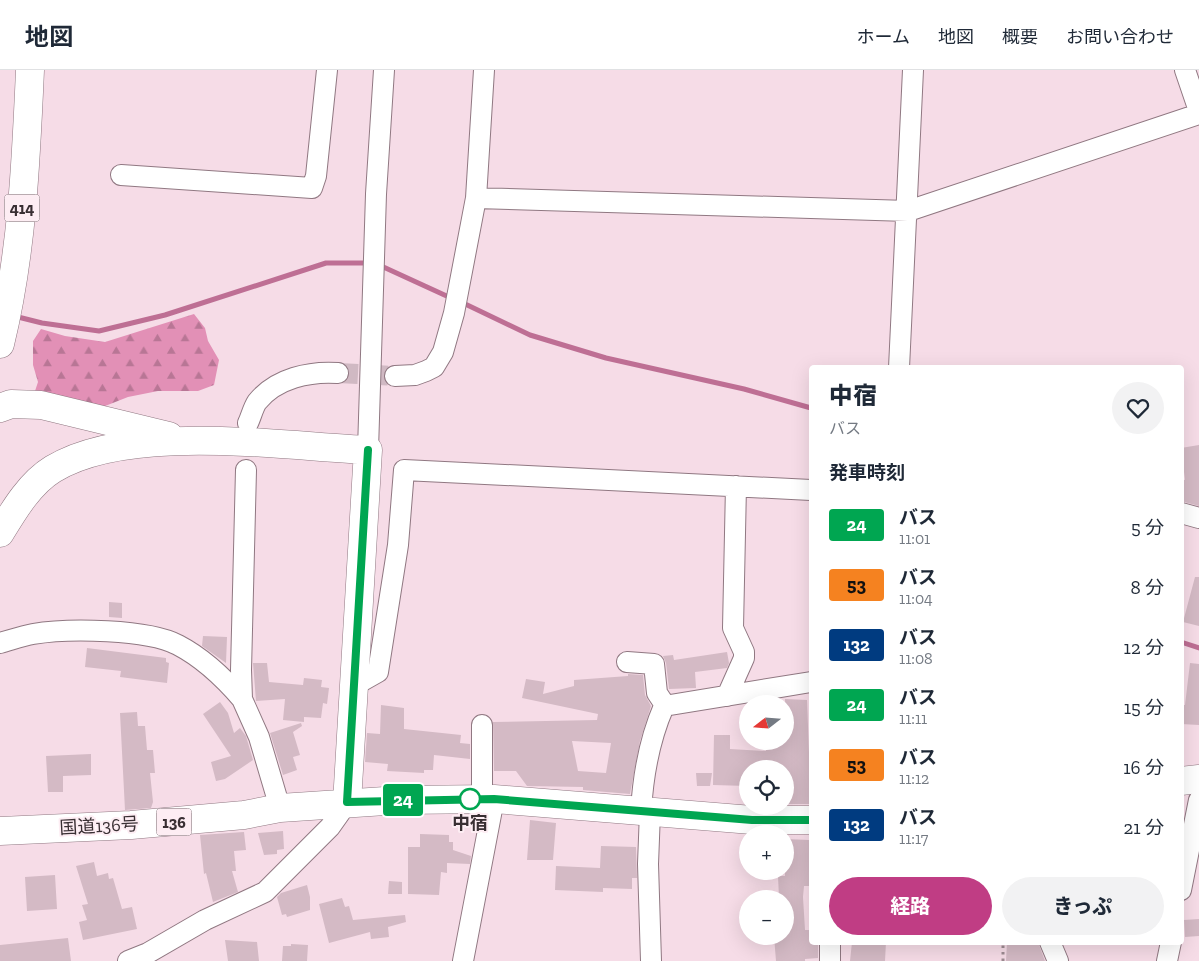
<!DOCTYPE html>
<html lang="ja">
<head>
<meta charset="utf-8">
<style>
  body { margin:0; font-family:"Zilla Slab","Noto Sans JP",serif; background:#f2f2f3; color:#1f2937; height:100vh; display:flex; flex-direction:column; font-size:19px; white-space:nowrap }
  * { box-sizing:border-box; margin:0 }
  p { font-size:16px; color:#747a83 }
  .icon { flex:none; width:28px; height:28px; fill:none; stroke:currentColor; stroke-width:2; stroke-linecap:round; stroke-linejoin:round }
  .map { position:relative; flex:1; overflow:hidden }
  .drawer { position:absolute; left:809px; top:295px; width:375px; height:580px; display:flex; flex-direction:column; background:#fff; border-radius:5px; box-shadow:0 5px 20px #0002 }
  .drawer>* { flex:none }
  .badge { padding:0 10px; border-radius:4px; font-size:18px; line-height:32px }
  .needle { width:32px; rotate:253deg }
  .controls { position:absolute; left:739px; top:625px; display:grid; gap:10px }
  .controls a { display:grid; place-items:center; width:55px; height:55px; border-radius:50%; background:#fff; box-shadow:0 5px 20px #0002; font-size:25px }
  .map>.badge { position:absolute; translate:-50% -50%; box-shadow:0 0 0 2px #fff }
  h2 { padding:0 20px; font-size:19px; line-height:45px }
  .round { display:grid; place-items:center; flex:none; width:52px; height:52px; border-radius:26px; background:#f2f2f3 }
  .overview { display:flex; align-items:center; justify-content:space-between; height:85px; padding:0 20px }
  h1 { font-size:24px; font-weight:800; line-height:38px }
  .primary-button { display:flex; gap:10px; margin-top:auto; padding:10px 20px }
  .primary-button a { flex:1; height:58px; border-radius:30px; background:#c03d84; color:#fff; font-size:20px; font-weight:800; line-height:58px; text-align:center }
  .primary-button a+a { background:#f2f2f3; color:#1f2937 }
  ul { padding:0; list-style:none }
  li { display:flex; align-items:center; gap:15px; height:60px; padding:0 20px }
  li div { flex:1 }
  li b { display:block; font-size:19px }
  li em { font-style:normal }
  li .badge { min-width:55px; font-weight:700; text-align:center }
  header { display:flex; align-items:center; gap:30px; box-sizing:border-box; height:70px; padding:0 25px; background:#fff; border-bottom:1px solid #e0e1e3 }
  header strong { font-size:24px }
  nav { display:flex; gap:28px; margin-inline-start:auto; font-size:18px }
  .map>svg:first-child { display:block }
</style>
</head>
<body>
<header>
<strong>地図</strong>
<nav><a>ホーム</a><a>地図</a><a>概要</a><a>お問い合わせ</a></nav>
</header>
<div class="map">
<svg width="1199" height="891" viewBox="0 0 1199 891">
  <defs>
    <pattern id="forest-firs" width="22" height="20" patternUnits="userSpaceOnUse" patternTransform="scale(1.25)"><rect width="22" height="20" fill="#e290b6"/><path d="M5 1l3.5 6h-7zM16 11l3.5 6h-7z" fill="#b87695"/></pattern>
  </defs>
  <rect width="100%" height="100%" fill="#f6dce7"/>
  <!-- forest -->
  <path fill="url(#forest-firs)" d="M 194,244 L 205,258 L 208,271 L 219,290 L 214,315 L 198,321 L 158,321 L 128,327 L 95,340 L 33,327 L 38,312 L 33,295 L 33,271 L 41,259 L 65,266 L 105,272 Z"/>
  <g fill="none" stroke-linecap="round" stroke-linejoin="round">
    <!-- stream -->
    <path stroke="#be6f94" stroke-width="5" d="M 379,195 L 451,228
      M 461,232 L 530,265 L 606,288 L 744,319 L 811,338
      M 14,246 L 42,253 L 99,261 L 165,245 L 326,193 L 369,193
      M 1181,572 L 1199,578"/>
  </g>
  <!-- building -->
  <path fill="#d4bac5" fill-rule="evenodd" d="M 1199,375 L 1199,436 L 1181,431 L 1181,409 L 1185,410 L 1181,378 Z
    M 1195,507 L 1199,507 L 1199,556 L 1183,552 Z
    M 109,532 L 122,533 L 122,548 L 109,547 Z
    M 203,566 L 227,567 L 226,593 L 202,576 Z
    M 87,578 L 166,588 L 166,592 L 169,593 L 167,613 L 120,607 L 121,601 L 85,597 Z
    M 727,582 L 729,593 L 727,598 L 695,602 L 696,618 L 669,619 L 666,593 L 663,586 L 673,585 L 674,590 Z
    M 253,593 L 267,593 L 269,612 L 303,615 L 304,608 L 322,610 L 321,617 L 329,618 L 327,634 L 323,633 L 321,648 L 304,647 L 304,652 L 283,650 L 285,629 L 256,631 Z
    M 1190,593 L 1199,594 L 1199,655 L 1181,654 L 1181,635 L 1185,635 Z
    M 628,604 L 643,605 L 645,625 L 651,636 L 640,671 L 630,724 L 583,720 L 583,717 L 527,716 L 516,701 L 494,701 L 493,652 L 597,650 L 598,644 L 522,628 L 526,609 L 545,612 L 543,624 L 574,616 L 574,610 L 628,606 ZM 572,671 L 611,673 L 606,703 L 578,701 Z
    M 785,629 L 807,630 L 811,734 L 785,734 L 785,699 L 748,699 L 748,716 L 713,715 L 714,665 L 730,665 L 730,679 L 766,681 L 766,671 L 786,671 Z
    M 220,632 L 228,643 L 234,663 L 240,658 L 246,666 L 253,690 L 225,709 L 216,711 L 211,692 L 231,686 L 203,644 Z
    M 381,635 L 404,638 L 404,659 L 461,665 L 460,673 L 470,674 L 470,689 L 434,685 L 433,700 L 424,700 L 424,703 L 387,701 L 388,694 L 365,692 L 367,663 L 380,664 Z
    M 137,642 L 138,656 L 145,656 L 147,680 L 153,680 L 155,703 L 150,703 L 153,732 L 151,738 L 125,740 L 120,643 Z
    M 301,653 L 302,656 L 293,662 L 300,685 L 293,687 L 297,700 L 283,705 L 270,663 Z
    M 91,684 L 91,705 L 63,706 L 63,722 L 48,722 L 46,686 Z
    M 696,703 L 712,703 L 710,716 L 697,716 Z
    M 530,750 L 556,753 L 553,790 L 527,790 Z
    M 283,761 L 284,779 L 277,780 L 277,784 L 264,785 L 258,763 Z
    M 244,762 L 246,780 L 234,781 L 236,801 L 232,801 L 238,822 L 213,832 L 206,803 L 204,804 L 200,765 Z
    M 420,764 L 449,765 L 449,772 L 453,772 L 453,780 L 471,786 L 470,794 L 447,793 L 447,803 L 441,802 L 439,825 L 408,824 L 408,777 L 420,777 Z
    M 785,769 L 809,770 L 810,816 L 804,816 L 803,827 L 805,860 L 811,860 L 811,872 L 818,872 L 818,888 L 805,889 L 805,891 L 776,891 L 774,866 L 785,866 L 785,827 L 779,828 L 778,806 L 785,806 Z
    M 601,776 L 636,777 L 637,808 L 632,808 L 632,819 L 603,818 L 603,822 L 555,820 L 556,796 L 600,798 Z
    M 94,792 L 97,806 L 108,803 L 109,809 L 113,808 L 122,839 L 132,837 L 137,859 L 83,870 L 79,852 L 87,850 L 82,835 L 88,834 L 76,796 Z
    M 55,805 L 57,839 L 27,841 L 25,807 Z
    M 389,811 L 402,812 L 402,824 L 388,824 Z
    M 307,815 L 310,827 L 310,840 L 287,847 L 286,844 L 282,845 L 277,827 L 281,823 Z
    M 342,828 L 345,837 L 349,836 L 353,850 L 405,845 L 406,852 L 388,857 L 389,867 L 371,869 L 370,862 L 329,873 L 319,834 Z
    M 1199,849 L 1199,866 L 1185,867 L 1184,850 Z
    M 68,868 L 71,891 L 0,891 L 0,875 Z
    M 225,870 L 257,872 L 259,891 L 228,891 Z
    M 852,872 L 886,872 L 885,891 L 850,891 Z
    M 1007,872 L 1038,872 L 1045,891 L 1006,891 Z
    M 291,874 L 308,875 L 307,891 L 282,891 L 283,876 L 291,876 Z"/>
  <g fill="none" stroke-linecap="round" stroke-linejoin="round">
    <!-- minor-tunnel -->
    <path stroke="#d0b9c3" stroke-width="20" stroke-dasharray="20 10" stroke-linecap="butt" d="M 338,303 L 395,306"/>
    <!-- minor casing -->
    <g stroke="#907882" stroke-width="22">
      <path id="minor" d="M 1185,0 L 1199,41
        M 121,105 L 312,118 L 316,106 L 327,0
        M 476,128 L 908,141 L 1199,44
        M 899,298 L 913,0
        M 395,306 L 415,305 L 426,301 L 434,297 L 443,282 L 454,243 L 476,128 L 484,0
        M 248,353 C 251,347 253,338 257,332 C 276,308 310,301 338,303
        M 368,380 L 376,124 L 384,0
        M 246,400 L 241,600 L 242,629 L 259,667 L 280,738
        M 1181,443 L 1199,448
        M 0,573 C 11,570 22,566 33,564 C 68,558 148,559 178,575 C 203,588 224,608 242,629
        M 627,592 L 654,594 L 657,623 L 665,635
        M 355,615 L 378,602 L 398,475 L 404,400 L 811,420
        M 727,626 L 744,588 L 744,582 L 733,558 L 736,416
        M 482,729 L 482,655
        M 641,741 C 643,706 650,668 664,636 L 811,612
        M 650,742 L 648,794 L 651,891
        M 1181,820 L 1199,730
        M 830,872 L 830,891
        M 1050,872 L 1058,891
        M 128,891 L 148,883 L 205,850 L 265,822 L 330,757 L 347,733
        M 463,891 L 494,729
        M 1167,891 L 1171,872"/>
    </g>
    <!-- highway casing -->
    <g stroke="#907882" stroke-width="29">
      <path id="highway" d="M 0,274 C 22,184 26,92 30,0
        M 0,338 L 11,334 L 41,335 L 169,366
        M 0,463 C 14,440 30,413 53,399 C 128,353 281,376 368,380 L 347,733
        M 1181,711 L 1199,709
        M 0,761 L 131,755 L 244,745 L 280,738 L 400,730 L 494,729 L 752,750 L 811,750"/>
    </g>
    <!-- path -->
    <path stroke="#9d8b92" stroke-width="3" stroke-dasharray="2.5 4" stroke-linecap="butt" d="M 1003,891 L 1003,872"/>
    <!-- minor -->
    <use href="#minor" stroke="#fff" stroke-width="20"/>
    <!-- highway -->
    <use href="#highway" stroke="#fff" stroke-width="28"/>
  </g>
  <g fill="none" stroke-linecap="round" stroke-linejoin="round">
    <!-- line casing -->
    <g stroke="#fff" stroke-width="11">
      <path id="line" d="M 368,380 L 347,732 L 494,729 L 752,750 L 811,750"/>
    </g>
    <!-- line -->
    <use href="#line" stroke="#00a651" stroke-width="8"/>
  </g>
  <!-- markers -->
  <circle fill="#fff" stroke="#00a651" stroke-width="2.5" cx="470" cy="729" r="10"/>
  <g text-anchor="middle" stroke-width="4" stroke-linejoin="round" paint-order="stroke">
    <!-- shield labels -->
    <g fill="#fdedf3" stroke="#74686d" stroke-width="1">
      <rect x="4.5" y="124.5" width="35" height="27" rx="4"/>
      <rect x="156.5" y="738.5" width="35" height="27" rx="4"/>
    </g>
    <g font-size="16" font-weight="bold" fill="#392f33">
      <text x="22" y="144">414</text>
      <text x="174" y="758">136</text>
    </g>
    <!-- stop labels -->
    <g font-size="18" font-weight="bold" fill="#392f33" stroke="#fdedf3">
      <text x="470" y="759">中宿</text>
    </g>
    <!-- street labels -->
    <g font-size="18" fill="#392f33" stroke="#fdedf3">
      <text transform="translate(99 756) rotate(-3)" y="6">国道136号</text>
    </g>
  </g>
</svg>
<div class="controls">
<a><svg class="needle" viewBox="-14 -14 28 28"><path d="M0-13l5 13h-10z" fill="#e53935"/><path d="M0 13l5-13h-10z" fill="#747a83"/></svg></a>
<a><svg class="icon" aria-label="locate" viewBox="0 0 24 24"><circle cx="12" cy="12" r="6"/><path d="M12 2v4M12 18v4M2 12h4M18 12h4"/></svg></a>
<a>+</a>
<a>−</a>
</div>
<b class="badge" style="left:403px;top:730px;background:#00a651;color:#fff">24</b>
<section class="drawer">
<div class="overview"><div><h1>中宿</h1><p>バス</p></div><a class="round"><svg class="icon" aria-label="heart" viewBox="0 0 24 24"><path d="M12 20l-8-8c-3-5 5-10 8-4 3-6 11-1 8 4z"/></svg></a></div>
<h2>発車時刻</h2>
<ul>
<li><span class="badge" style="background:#00a651;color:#fff">24</span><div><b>バス</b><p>11:01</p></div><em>5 分</em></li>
<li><span class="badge" style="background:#f58220;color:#111">53</span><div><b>バス</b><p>11:04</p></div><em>8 分</em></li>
<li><span class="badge" style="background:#003b80;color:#fff">132</span><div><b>バス</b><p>11:08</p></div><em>12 分</em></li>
<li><span class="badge" style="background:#00a651;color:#fff">24</span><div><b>バス</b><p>11:11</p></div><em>15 分</em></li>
<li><span class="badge" style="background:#f58220;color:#111">53</span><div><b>バス</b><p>11:12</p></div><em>16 分</em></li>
<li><span class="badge" style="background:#003b80;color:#fff">132</span><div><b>バス</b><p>11:17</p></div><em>21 分</em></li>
</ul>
<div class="primary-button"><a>経路</a><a>きっぷ</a></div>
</section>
</div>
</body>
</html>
